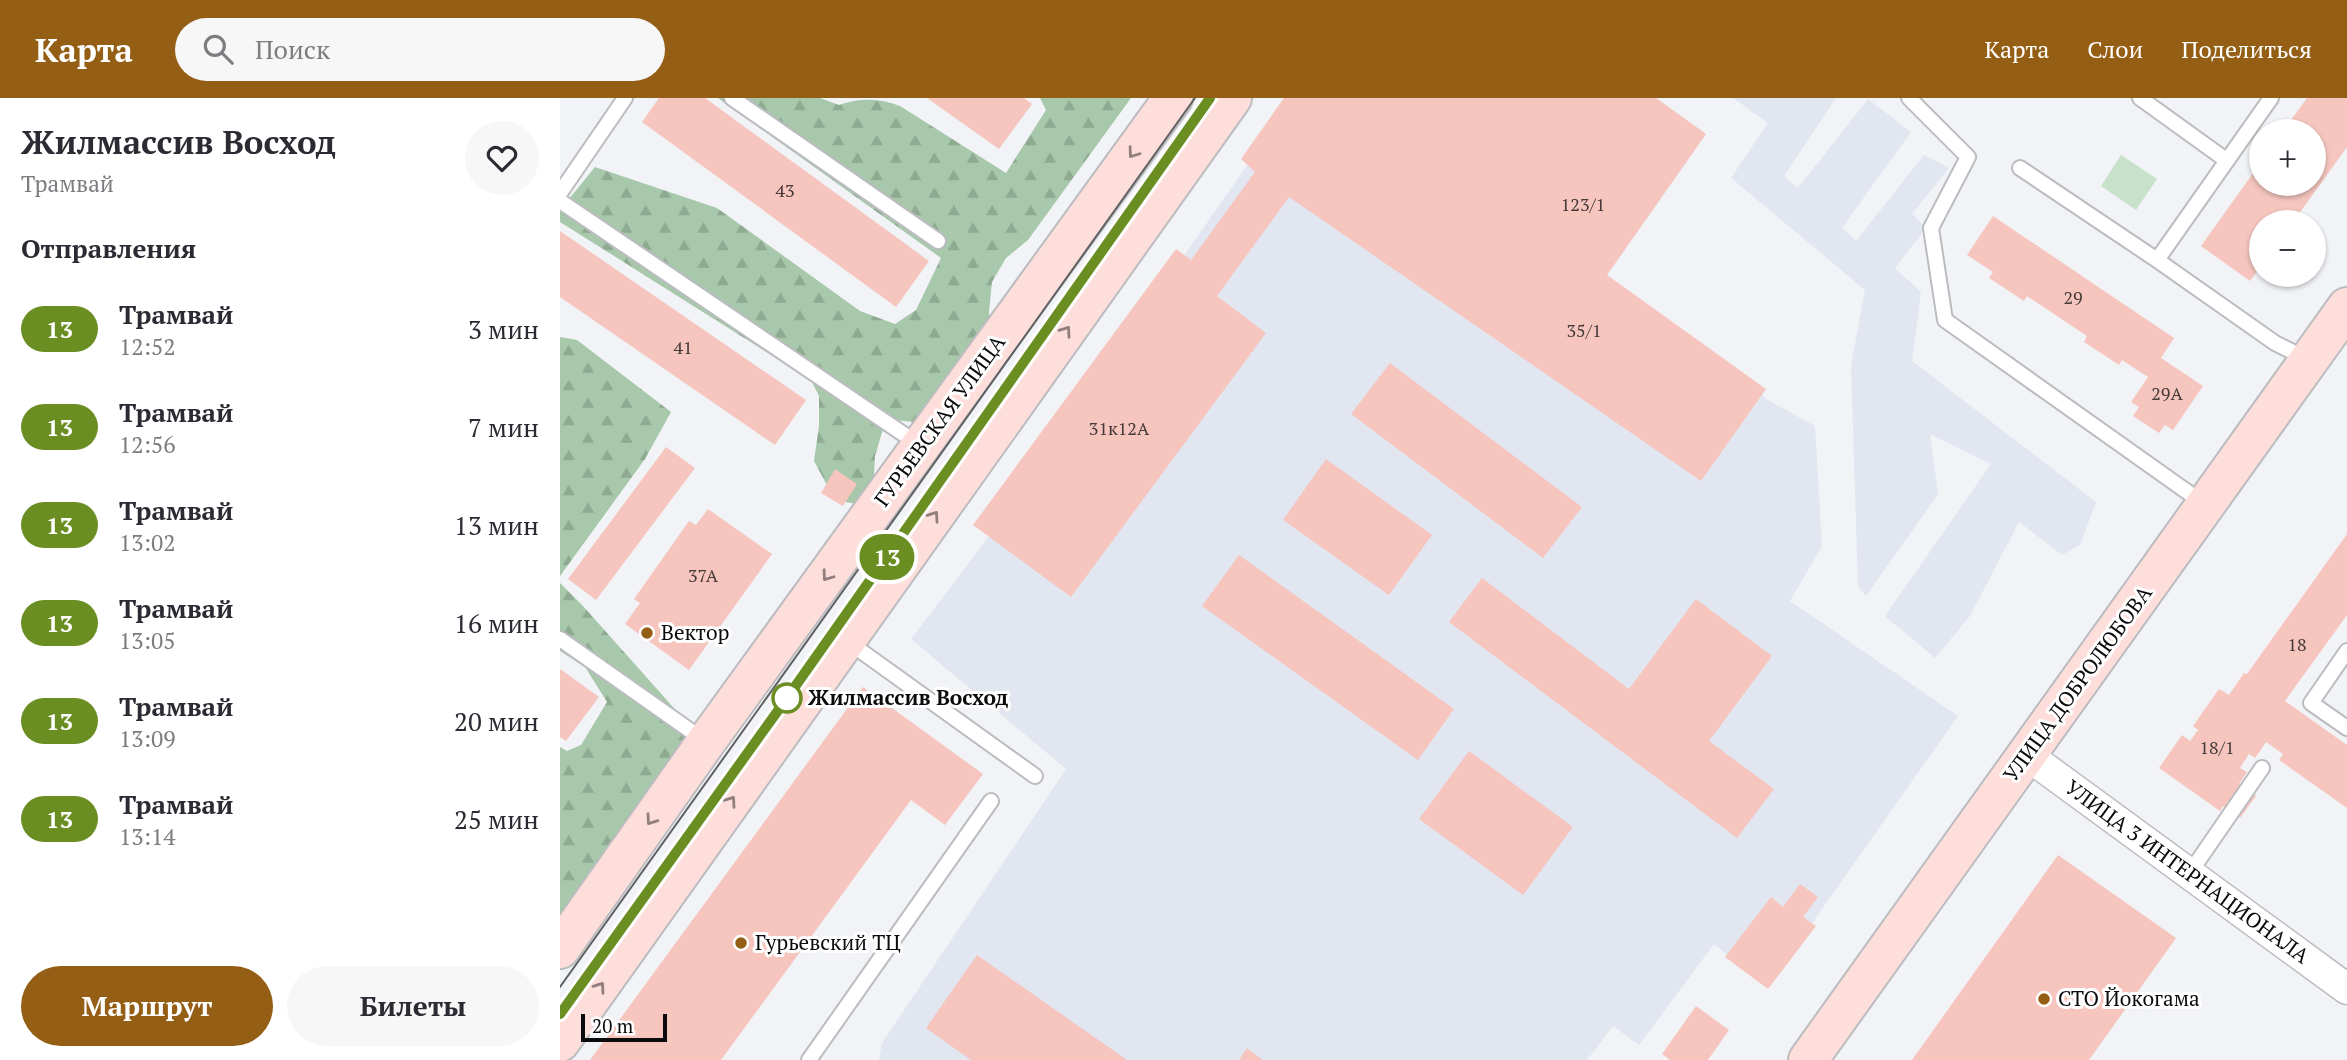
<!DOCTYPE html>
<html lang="ru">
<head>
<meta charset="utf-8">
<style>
  body { margin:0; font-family:"PT Serif",serif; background:#f7f7f7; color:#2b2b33; height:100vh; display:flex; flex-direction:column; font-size:26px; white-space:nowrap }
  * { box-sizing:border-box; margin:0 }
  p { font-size:23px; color:#7c7c81 }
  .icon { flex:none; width:38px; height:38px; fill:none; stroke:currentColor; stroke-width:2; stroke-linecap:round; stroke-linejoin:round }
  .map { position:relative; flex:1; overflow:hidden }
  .side { display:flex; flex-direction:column; background:#fff; width:560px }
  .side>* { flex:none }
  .badge { padding:0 14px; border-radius:23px; font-size:24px; line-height:46px }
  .controls { position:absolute; left:1689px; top:21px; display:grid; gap:14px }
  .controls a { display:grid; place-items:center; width:77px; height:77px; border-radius:50%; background:#fff; box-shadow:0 2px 5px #0004; font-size:35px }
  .scale { position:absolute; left:21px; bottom:18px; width:86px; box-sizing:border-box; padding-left:7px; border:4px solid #0b0b0d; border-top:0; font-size:19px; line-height:24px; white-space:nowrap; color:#0b0b0d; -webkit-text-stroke:5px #fff; paint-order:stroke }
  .map>.badge { position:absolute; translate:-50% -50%; box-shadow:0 0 0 4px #fff }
  h2 { padding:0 21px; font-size:26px; line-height:63px }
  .round { display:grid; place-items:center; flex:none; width:74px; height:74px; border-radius:37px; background:#f7f7f7 }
  .headline { display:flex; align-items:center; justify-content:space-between; height:119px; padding:0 21px }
  h1 { font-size:33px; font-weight:700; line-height:52px }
  .cta { display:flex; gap:14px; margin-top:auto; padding:14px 21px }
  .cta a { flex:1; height:80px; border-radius:42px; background:#945e14; color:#fff; font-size:28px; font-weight:700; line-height:80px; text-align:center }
  .cta a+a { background:#f7f7f7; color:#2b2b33 }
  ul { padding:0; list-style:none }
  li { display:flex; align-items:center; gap:21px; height:98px; padding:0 21px }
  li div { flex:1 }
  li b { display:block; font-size:26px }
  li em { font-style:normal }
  li .badge { min-width:77px; font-weight:700; text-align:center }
  header { display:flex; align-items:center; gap:42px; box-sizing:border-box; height:98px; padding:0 35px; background:#945e14; color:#fff }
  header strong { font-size:33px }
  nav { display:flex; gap:38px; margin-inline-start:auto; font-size:24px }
  .search { width:490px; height:63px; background:#f7f7f7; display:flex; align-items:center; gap:18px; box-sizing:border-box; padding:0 24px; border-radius:38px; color:#7c7c81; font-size:26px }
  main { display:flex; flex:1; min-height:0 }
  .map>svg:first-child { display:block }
</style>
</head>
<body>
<header>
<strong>Карта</strong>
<div class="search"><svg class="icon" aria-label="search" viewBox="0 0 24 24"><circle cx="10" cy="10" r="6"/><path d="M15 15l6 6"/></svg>Поиск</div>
<nav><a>Карта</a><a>Слои</a><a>Поделиться</a></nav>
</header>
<main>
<section class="side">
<div class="headline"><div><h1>Жилмассив Восход</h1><p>Трамвай</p></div><a class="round"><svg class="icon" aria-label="heart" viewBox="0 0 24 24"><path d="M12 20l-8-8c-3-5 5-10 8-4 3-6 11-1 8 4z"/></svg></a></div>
<h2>Отправления</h2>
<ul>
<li><span class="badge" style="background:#6b8e23;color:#fff">13</span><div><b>Трамвай</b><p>12:52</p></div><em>3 мин</em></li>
<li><span class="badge" style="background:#6b8e23;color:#fff">13</span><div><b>Трамвай</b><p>12:56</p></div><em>7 мин</em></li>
<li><span class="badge" style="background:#6b8e23;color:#fff">13</span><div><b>Трамвай</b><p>13:02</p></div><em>13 мин</em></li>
<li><span class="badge" style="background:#6b8e23;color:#fff">13</span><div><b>Трамвай</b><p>13:05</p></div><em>16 мин</em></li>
<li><span class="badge" style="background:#6b8e23;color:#fff">13</span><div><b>Трамвай</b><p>13:09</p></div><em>20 мин</em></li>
<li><span class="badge" style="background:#6b8e23;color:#fff">13</span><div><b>Трамвай</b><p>13:14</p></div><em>25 мин</em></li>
</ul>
<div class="cta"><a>Маршрут</a><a>Билеты</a></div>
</section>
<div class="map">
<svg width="1787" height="962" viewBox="0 0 1787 962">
  <defs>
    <pattern id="forest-firs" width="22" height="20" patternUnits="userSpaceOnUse" patternTransform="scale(1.75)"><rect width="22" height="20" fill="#a7c8aa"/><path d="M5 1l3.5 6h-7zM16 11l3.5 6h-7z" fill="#8eaa91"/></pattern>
  </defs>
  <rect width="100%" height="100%" fill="#f2f3f7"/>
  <!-- built -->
  <path fill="#e2e6f0" d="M 734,0 L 1096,0 L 1146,36 L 1043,183 L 1208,302 L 1255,328 L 1262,448 L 1230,503 L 1398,618 L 1207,889 L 1154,846 L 1079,947 L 1053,928 L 1027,962 L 319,962 L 322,945 L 506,671 L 351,541 L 418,453 Z
    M 1173,0 L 1276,0 L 1224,78 L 1238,90 L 1308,1 L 1351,34 L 1282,130 L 1296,143 L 1364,57 L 1389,70 L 1352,116 L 1366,130 L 1335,170 L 1361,194 L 1352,263 L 1536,404 L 1520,447 L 1502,457 L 1459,424 L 1410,518 L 1375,560 L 1325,518 L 1431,366 L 1370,336 L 1378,396 L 1306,498 L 1298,489 L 1291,268 L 1305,192 L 1171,80 L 1208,25 Z"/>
  <!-- forest -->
  <path fill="url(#forest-firs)" d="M 158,0 L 260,0 L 279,7 C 299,0 319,0 340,8 L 446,75 L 486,12 L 480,0 L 571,0 L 468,142 L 446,160 L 432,184 L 429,214 L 430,238 L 371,326 L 326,321 L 315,358 L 313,396 L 297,406 L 275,402 L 254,363 L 259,328 L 259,298 L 251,282 L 0,124 L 0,112 L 35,69 L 157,110 L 300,213 L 335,226 L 356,212 L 381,160 Z
    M 0,239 L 17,242 L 111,314 L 85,361 L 0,478 Z
    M 0,485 L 23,508 L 121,618 L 127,644 L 0,821 L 0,649 L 7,653 L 21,647 L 47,604 L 25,569 L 0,553 Z"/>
  <!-- green -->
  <path fill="#c8e1ca" d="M 1561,57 L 1597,81 L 1576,112 L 1541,88 Z"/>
  <!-- building -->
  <path fill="#f5c5be" d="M 99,0 L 145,0 L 369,163 L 336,209 L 82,24 Z
    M 367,0 L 464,0 L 472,6 L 439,51 Z
    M 724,0 L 1096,0 L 1146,36 L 1047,177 L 1206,291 L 1141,383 L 729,99 L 657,198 L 706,235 L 511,499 L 413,427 L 616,151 L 631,162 L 695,74 L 681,61 Z
    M 1747,0 L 1787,0 L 1787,49 L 1733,124 L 1701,124 L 1701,168 L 1690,183 L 1641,148 L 1701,64 L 1701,86 L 1754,86 L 1754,33 L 1723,33 Z
    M 1433,118 L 1614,240 L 1601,260 L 1643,288 L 1613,332 L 1605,327 L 1599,335 L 1573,318 L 1579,309 L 1571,304 L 1588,279 L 1562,262 L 1559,267 L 1524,244 L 1527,238 L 1467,198 L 1464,203 L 1429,180 L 1433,174 L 1407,157 Z
    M 0,133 L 246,302 L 215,347 L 0,199 Z
    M 830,265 L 1022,409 L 983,460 L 791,316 Z
    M 106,349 L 135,370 L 36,502 L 8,481 Z
    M 766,361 L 872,437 L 829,497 L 723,422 Z
    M 275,371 L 297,386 L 283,408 L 261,395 Z
    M 148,411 L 212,456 L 129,572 L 65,526 L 80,505 L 74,501 L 129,423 L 136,427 Z
    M 1787,436 L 1787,517 L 1725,603 L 1787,647 L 1787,710 L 1719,662 L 1723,656 L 1706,644 L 1695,660 L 1689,656 L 1680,670 L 1687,674 L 1679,686 L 1696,698 L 1680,720 L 1663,708 L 1660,713 L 1599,670 L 1622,637 L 1630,643 L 1638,632 L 1633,628 L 1659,591 L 1669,597 L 1684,575 L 1687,576 Z
    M 679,457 L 894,611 L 858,662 L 642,508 Z
    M 922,480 L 1069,591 L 1136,501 L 1212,558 L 1149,643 L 1214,691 L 1177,740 L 889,524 Z
    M 0,571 L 39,599 L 6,643 L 0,639 Z
    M 303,589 L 423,676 L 385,727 L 351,702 L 161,962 L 30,962 Z
    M 909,653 L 1013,729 L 963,797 L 859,721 Z
    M 1498,757 L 1616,840 L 1529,962 L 1352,962 Z
    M 1240,786 L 1258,799 L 1243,819 L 1256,828 L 1208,891 L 1165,859 L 1211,799 L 1223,809 Z
    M 417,857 L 567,962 L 411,962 L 366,930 Z
    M 1136,908 L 1169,932 L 1148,962 L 1110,962 L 1102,956 Z
    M 687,950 L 703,962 L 679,962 Z"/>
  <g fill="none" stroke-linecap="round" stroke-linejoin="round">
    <!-- lane casing -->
    <g stroke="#bbbcbf" stroke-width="18">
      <path id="lane" d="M 172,0 L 378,143
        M 1349,0 L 1408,59 L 1371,130 L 1385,222 L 1643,405
        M 1580,0 L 1666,62
        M 1460,70 L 1597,162 L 1715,245 L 1747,261
        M 0,95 L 65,0
        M 0,103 L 361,348
        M 1597,162 L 1711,0
        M 0,541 L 145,643
        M 287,543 L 475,678
        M 1787,553 L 1751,605 L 1787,630
        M 1629,776 L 1702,670
        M 249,962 L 431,703"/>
    </g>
    <!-- street casing -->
    <g stroke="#bbbcbf" stroke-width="33">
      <path id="street" d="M 1467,657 L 1787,891"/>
    </g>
    <!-- secondary casing -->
    <g stroke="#bbbcbf" stroke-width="42">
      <path id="secondary" d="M 0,851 L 146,644 L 613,0
        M 0,944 L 672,0
        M 1248,962 L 1787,209"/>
    </g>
    <!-- lane -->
    <use href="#lane" stroke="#fff" stroke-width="14"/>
    <!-- street -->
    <use href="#street" stroke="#fff" stroke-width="30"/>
    <!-- secondary -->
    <use href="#secondary" stroke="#fededa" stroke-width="38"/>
    <!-- tram -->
    <path stroke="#606163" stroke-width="2" d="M 0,889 L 635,0
      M 0,916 L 227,600 L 650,0"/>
  </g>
  <!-- one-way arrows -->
  <defs><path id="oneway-chevron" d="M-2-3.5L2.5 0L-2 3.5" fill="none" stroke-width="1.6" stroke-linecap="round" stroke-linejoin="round" transform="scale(1.75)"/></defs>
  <g stroke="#917f7e">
    <use href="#oneway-chevron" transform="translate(573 55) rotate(126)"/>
    <use href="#oneway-chevron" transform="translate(506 233) rotate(-55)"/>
    <use href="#oneway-chevron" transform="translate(374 418) rotate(-55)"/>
    <use href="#oneway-chevron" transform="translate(267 478) rotate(126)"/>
    <use href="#oneway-chevron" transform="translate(171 703) rotate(-55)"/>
    <use href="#oneway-chevron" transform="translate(91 722) rotate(125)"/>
    <use href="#oneway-chevron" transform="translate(40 889) rotate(-55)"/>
  </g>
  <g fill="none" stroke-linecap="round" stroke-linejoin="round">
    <!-- line casing -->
    <g stroke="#fff" stroke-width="16">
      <path id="line" d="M 0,916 L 227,600 L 650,0"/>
    </g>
    <!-- line -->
    <use href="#line" stroke="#6b8e23" stroke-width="10"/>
  </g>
  <!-- markers -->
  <g fill="#945e14" stroke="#fff" stroke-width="2.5">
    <circle cx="87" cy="535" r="7"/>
    <circle cx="181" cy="845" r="7"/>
    <circle cx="1484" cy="901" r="7"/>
  </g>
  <circle fill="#fff" stroke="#6b8e23" stroke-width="3.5" cx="227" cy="600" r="14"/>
  <g text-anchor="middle" stroke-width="6" stroke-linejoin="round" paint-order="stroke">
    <!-- number labels -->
    <g font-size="18" fill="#463a39">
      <text x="225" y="99">43</text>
      <text x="1023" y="113">123/1</text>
      <text x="1513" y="206">29</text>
      <text x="1024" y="239">35/1</text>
      <text x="123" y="256">41</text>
      <text x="1607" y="302">29А</text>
      <text x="559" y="337">31к12А</text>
      <text x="143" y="484">37А</text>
      <text x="1737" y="553">18</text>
      <text x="1657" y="656">18/1</text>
    </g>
    <!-- street labels -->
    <g font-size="21" fill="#0b0b0d" stroke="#fff">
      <text transform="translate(380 323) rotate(-54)" y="7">ГУРЬЕВСКАЯ УЛИЦА</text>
      <text transform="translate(1518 586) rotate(-54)" y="7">УЛИЦА ДОБРОЛЮБОВА</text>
      <text transform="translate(1627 774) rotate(36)" y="7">УЛИЦА 3 ИНТЕРНАЦИОНАЛА</text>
    </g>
    <!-- poi labels -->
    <g font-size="21" fill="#0b0b0d" stroke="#fff" text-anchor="start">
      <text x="101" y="542">Вектор</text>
      <text x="195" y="852">Гурьевский ТЦ</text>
      <text x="1498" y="908">СТО Йокогама</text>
    </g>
    <!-- stop labels -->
    <g font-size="21" font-weight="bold" fill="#0b0b0d" stroke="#fff" text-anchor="start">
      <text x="248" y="607">Жилмассив Восход</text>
    </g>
  </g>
</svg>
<div class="controls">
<a>+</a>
<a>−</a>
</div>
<div class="scale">20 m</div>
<b class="badge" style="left:327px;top:459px;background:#6b8e23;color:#fff">13</b>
</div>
</main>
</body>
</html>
